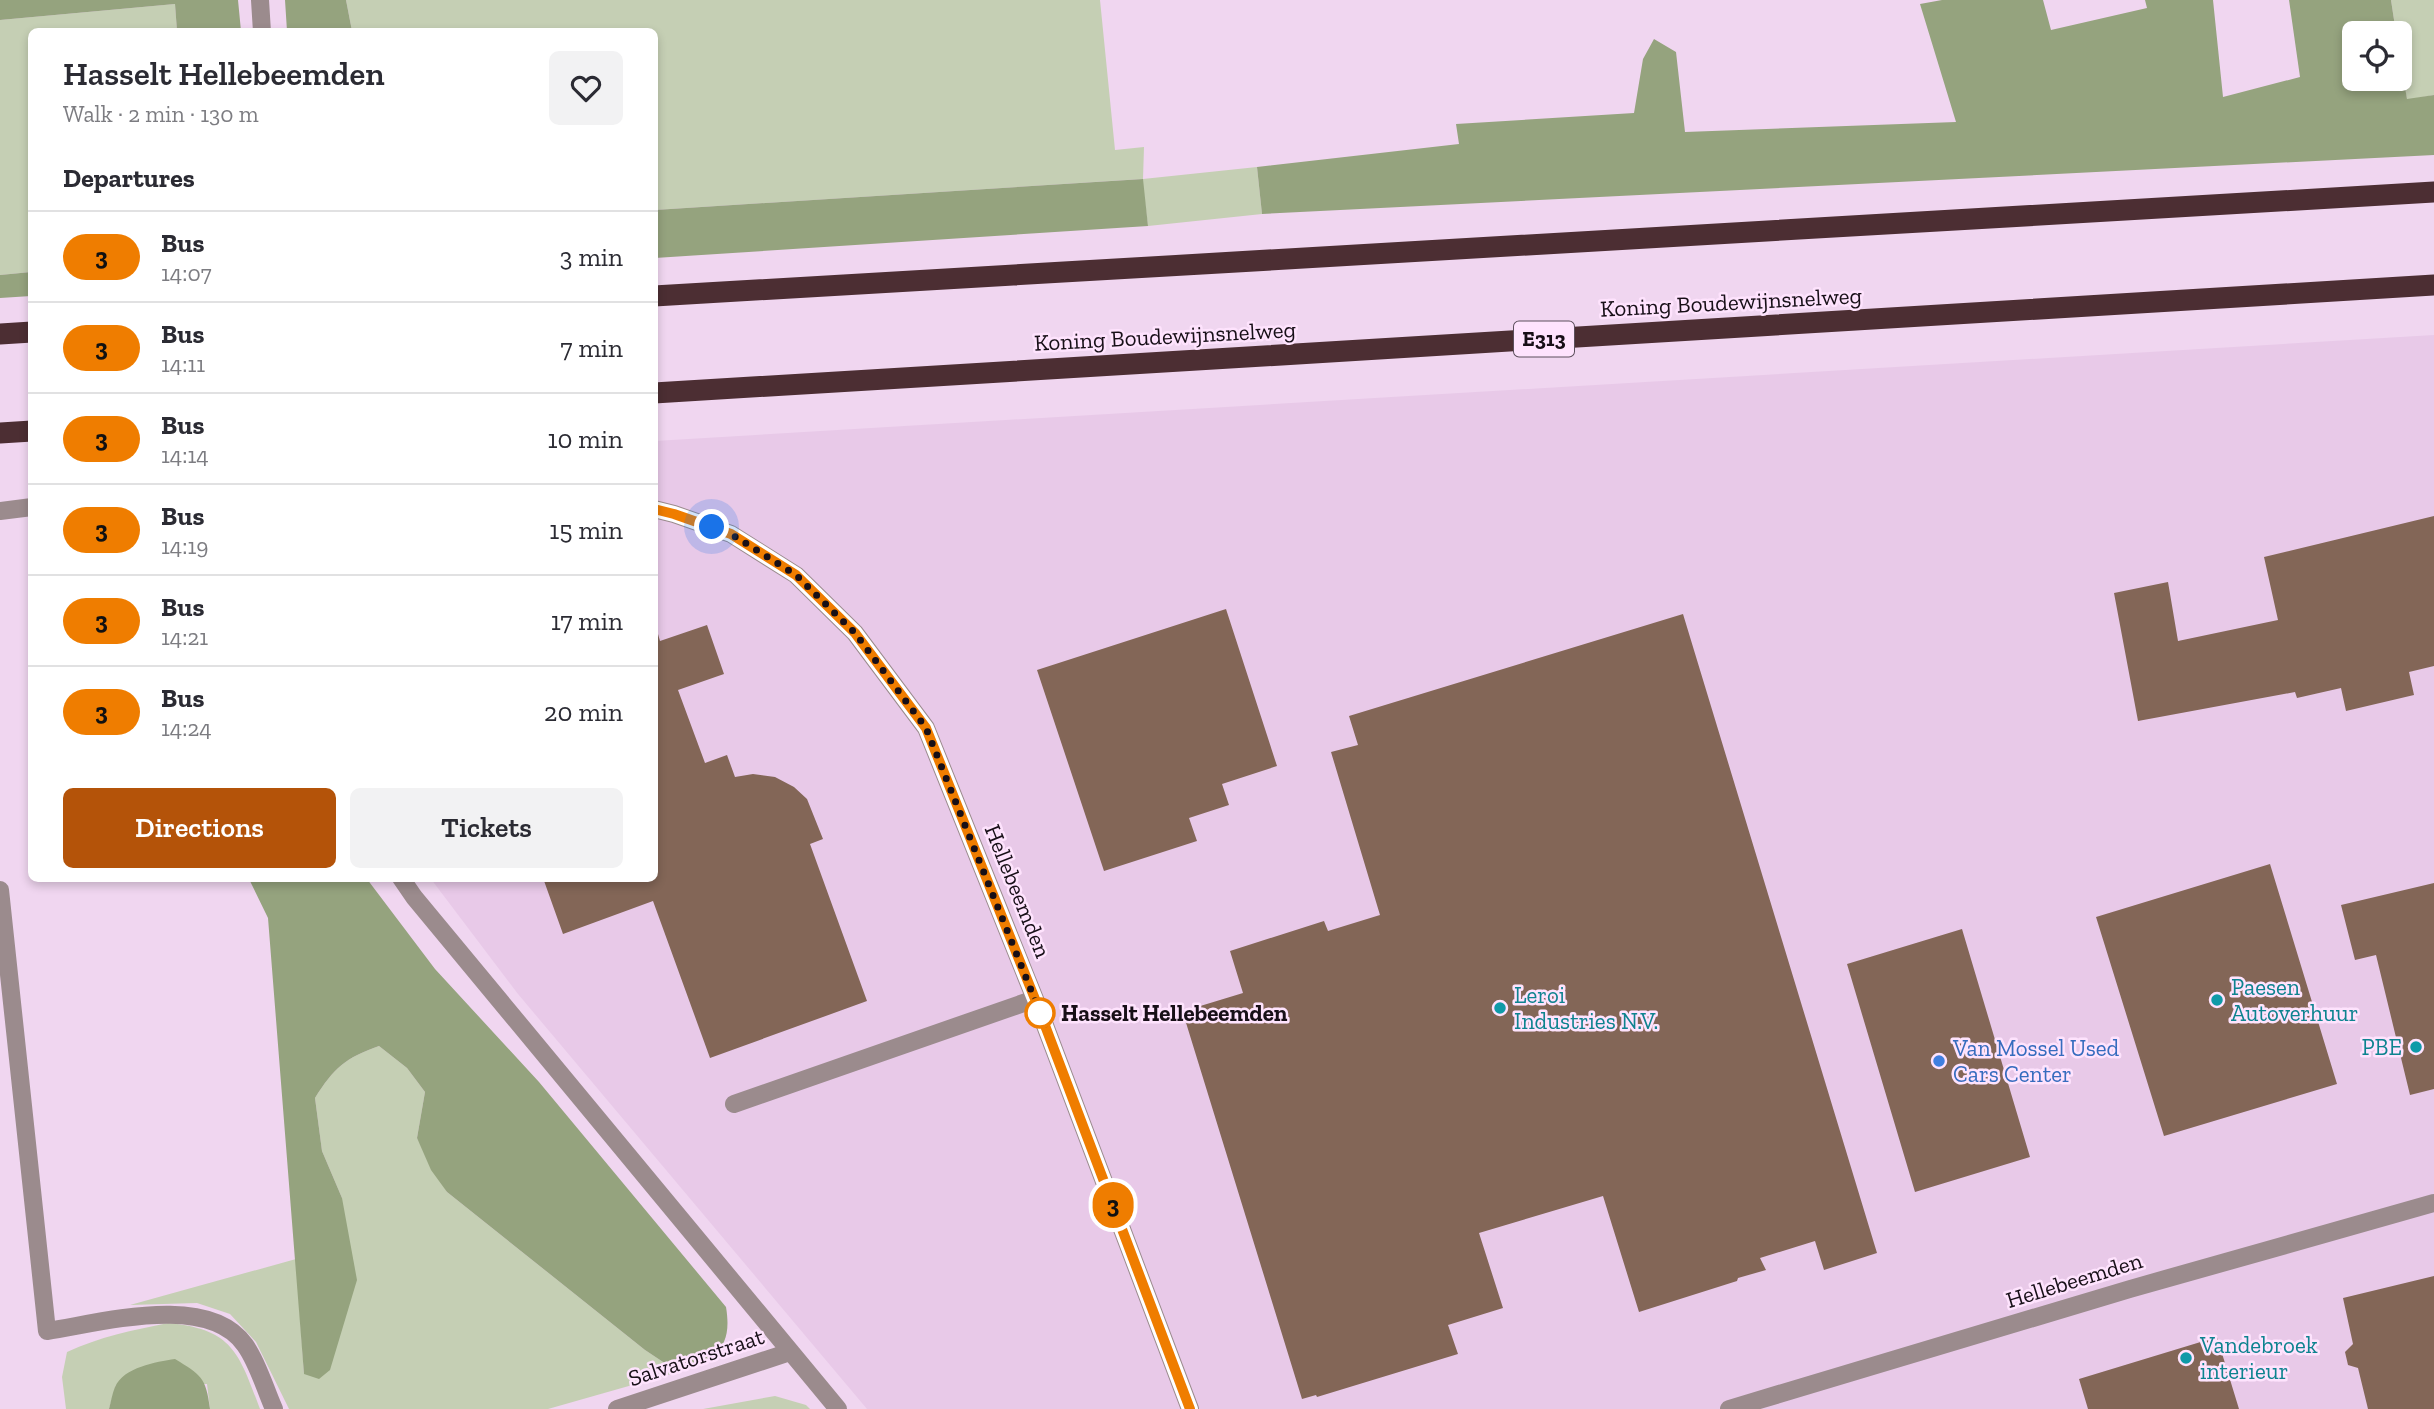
<!DOCTYPE html>
<html lang="en">
<head>
<meta charset="utf-8">
<style>
  body { margin:0; font-family:"Zilla Slab",serif; background:#f2f2f3; color:#2b2b33; height:100vh; display:flex; flex-direction:column; font-size:26px; white-space:nowrap }
  * { box-sizing:border-box; margin:0 }
  p { font-size:23px; color:#7c7c81 }
  .icon { flex:none; width:38px; height:38px; fill:none; stroke:currentColor; stroke-width:2; stroke-linecap:round; stroke-linejoin:round }
  .map { position:relative; flex:1; overflow:hidden }
  .panel { position:absolute; left:28px; top:28px; width:630px; height:854px; display:flex; flex-direction:column; background:#fff; border-radius:10px; box-shadow:0 4px 10px #0003 }
  .panel>* { flex:none }
  .badge { padding:0 14px; border-radius:23px; font-size:24px; line-height:46px }
  .controls { position:absolute; left:2342px; top:21px; display:grid; gap:14px }
  .controls a { display:grid; place-items:center; width:70px; height:70px; border-radius:10px; background:#fff; box-shadow:0 4px 10px #0003; font-size:35px }
  .you { position:absolute; width:35px; height:35px; margin:-18px; border:5px solid #fff; border-radius:50%; background:#1a73e8; box-shadow:0 0 0 10px #1a73e833 }
  .map>.badge { position:absolute; translate:-50% -50%; box-shadow:0 0 0 4px #fff }
  h2 { padding:0 35px; font-size:26px; line-height:63px }
  .round { display:grid; place-items:center; flex:none; width:74px; height:74px; border-radius:10px; background:#f2f2f3 }
  .headline { display:flex; align-items:center; justify-content:space-between; height:119px; padding:0 35px }
  h1 { font-size:33px; font-weight:600; line-height:52px }
  .action { display:flex; gap:14px; margin-top:auto; padding:14px 35px }
  .action a { flex:1; height:80px; border-radius:10px; background:#b45309; color:#fff; font-size:28px; font-weight:600; line-height:80px; text-align:center }
  .action a+a { background:#f2f2f3; color:#2b2b33 }
  ul { padding:0; list-style:none }
  li { display:flex; align-items:center; gap:21px; height:91px; padding:0 35px; border-top:2px solid #e1e1e2 }
  li div { flex:1 }
  li b { display:block; font-size:26px }
  li em { font-style:normal }
  li .badge { min-width:77px; font-weight:700; text-align:center }
  .map>svg:first-child { display:block }
</style>
</head>
<body>
<div class="map">
<svg width="2434" height="1409" viewBox="0 0 2434 1409">
  <rect width="100%" height="100%" fill="#f0d6f0"/>
  <!-- built -->
  <path fill="#e8c9e8" d="M 2434,335 L 2434,1409 L 867,1409 L 518,994 L 431,879 L 654,878 L 655,441 Z"/>
  <!-- green -->
  <path fill="#c5cfb4" d="M 346,0 L 1100,0 L 1115,150 L 1144,147 L 1143,179 L 1257,167 L 1262,214 L 1148,226 L 1142,179 L 655,210 L 654,32 L 352,31 Z
    M 2391,0 L 2434,0 L 2434,95 L 2407,100 L 2399,52 L 2399,33 L 2396,33 Z
    M 175,4 L 177,31 L 32,32 L 31,272 L 0,275 L 0,20 Z
    M 379,1046 L 407,1068 L 425,1092 L 417,1138 L 447,1192 L 645,1350 L 678,1372 L 548,1409 L 289,1409 L 256,1342 L 230,1314 L 197,1303 L 130,1305 L 296,1259 L 304,1374 L 342,1198 L 322,1151 L 315,1098 C 334,1068 345,1058 379,1046 Z
    M 168,1323 C 233,1329 239,1353 260,1409 L 210,1409 L 207,1384 L 116,1385 L 109,1409 L 66,1409 L 62,1377 L 67,1352 C 99,1337 133,1330 168,1323 Z
    M 775,1396 L 806,1405 L 810,1409 L 703,1409 Z"/>
  <!-- forest -->
  <path fill="#95a37e" d="M 0,0 L 238,0 L 241,31 L 177,31 L 175,4 L 0,20 Z
    M 285,0 L 346,0 L 352,31 L 287,31 Z
    M 1942,0 L 2043,0 L 2051,30 L 2147,8 L 2145,0 L 2213,0 L 2223,97 L 2300,77 L 2289,0 L 2391,0 L 2396,33 L 2354,33 L 2354,79 L 2399,79 L 2399,52 L 2407,99 L 2434,95 L 2434,155 L 1262,214 L 1257,167 L 1459,144 L 1456,124 L 1634,113 L 1643,59 L 1654,39 L 1676,52 L 1685,132 L 1956,122 L 1920,4 Z
    M 1143,179 L 1148,226 L 655,258 L 655,210 Z
    M 31,272 L 31,296 L 0,298 L 0,275 Z
    M 249,879 L 367,879 L 435,969 L 539,1082 L 726,1307 C 733,1349 715,1359 678,1372 L 645,1350 L 447,1192 L 431,1170 L 417,1138 L 425,1092 L 407,1068 L 379,1046 C 345,1058 334,1068 315,1098 L 322,1151 L 342,1198 L 357,1280 L 330,1370 L 319,1379 L 304,1374 L 268,918 Z
    M 175,1359 C 201,1375 206,1377 210,1409 L 109,1409 C 111,1402 112,1394 115,1387 C 124,1367 156,1362 175,1359 Z"/>
  <!-- building -->
  <path fill="#836657" d="M 2434,516 L 2434,666 L 2409,672 L 2414,695 L 2346,711 L 2341,688 L 2297,698 L 2295,692 L 2138,721 L 2114,593 L 2168,582 L 2178,641 L 2278,620 L 2264,557 Z
    M 1226,609 L 1277,766 L 1222,784 L 1229,805 L 1189,818 L 1197,841 L 1104,871 L 1037,670 Z
    M 1683,614 L 1877,1253 L 1824,1270 L 1815,1241 L 1760,1258 L 1766,1270 L 1738,1278 L 1737,1281 L 1639,1312 L 1603,1196 L 1479,1233 L 1503,1308 L 1448,1325 L 1458,1354 L 1317,1397 L 1316,1395 L 1302,1399 L 1183,1013 L 1198,1009 L 1197,1007 L 1243,993 L 1230,951 L 1324,921 L 1328,931 L 1380,915 L 1331,752 L 1358,745 L 1349,716 Z
    M 707,625 L 724,674 L 678,690 L 705,763 L 727,755 L 735,777 L 753,774 L 775,777 L 794,787 L 807,799 L 823,839 L 810,844 L 867,1001 L 710,1058 L 653,901 L 563,934 L 543,878 L 654,878 L 654,635 L 658,634 L 660,641 Z
    M 2270,864 L 2337,1084 L 2164,1136 L 2096,917 Z
    M 2434,883 L 2434,1089 L 2410,1095 L 2376,955 L 2355,960 L 2341,905 Z
    M 1962,929 L 2030,1157 L 1915,1192 L 1847,964 Z
    M 2434,1276 L 2434,1409 L 2368,1409 L 2358,1368 L 2348,1365 L 2345,1352 L 2353,1344 L 2343,1298 Z
    M 2217,1337 L 2239,1409 L 2088,1409 L 2079,1379 Z"/>
  <g fill="none" stroke-linecap="round" stroke-linejoin="round">
    <!-- minor -->
    <path stroke="#9b8b8d" stroke-width="18" d="M 260,0 L 262,32
      M 654,509 L 674,514 L 731,534 L 796,575 L 855,633 L 926,728 L 1035,999 L 1190,1409
      M 0,511 L 32,507
      M 401,878 L 414,897 L 838,1409
      M 0,890 L 47,1331 C 101,1323 208,1292 245,1345 C 258,1363 265,1389 274,1409
      M 734,1104 L 1035,999
      M 617,1409 L 790,1352
      M 1729,1409 L 2130,1289 L 2434,1203"/>
    <!-- highway -->
    <path stroke="#4c2e33" stroke-width="21" d="M 654,296 L 2434,192
      M 0,334 L 32,332
      M 654,393 L 2434,285
      M 0,433 L 32,431"/>
  </g>
  <g fill="none" stroke-linecap="round" stroke-linejoin="round">
    <!-- line casing -->
    <g stroke="#fff" stroke-width="16">
      <path id="line" d="M 654,509 L 674,514 L 731,534 L 796,575 L 855,633 L 926,728 L 1035,999 L 1190,1409"/>
    </g>
    <!-- line -->
    <use href="#line" stroke="#ef7d00" stroke-width="10"/>
    <!-- walk -->
    <path stroke="#170f17" stroke-width="7" stroke-dasharray="0 12.6" d="M 712,527 L 731,534 L 796,575 L 855,633 L 926,728 L 1045,1025 L 1040,1013"/>
  </g>
  <!-- markers -->
  <g fill="#0f9aa8" stroke="#fee3fd" stroke-width="2.5">
    <circle cx="2217" cy="1000" r="7"/>
    <circle cx="1500" cy="1008" r="7"/>
    <circle cx="2416" cy="1047" r="7"/>
    <circle cx="2186" cy="1358" r="7"/>
  </g>
  <circle fill="#fff" stroke="#ef7d00" stroke-width="3.5" cx="1040" cy="1013" r="14"/>
  <circle fill="#3f7fe0" stroke="#fee3fd" stroke-width="2.5" cx="1939" cy="1061" r="7"/>
  <g text-anchor="middle" stroke-width="5" stroke-linejoin="round" paint-order="stroke">
    <!-- shield labels -->
    <rect fill="#fee3fd" stroke="#5c4f5c" stroke-width="2" x="1514" y="321.5" width="60" height="35" rx="5"/>
    <g font-size="21" font-weight="bold" fill="#170f17">
      <text x="1544" y="346">E313</text>
    </g>
    <!-- street labels -->
    <g font-size="23" fill="#170f17" stroke="#fee3fd">
      <text transform="translate(1731 302) rotate(-3)" y="8">Koning Boudewijnsnelweg</text>
      <text transform="translate(1165 336) rotate(-3)" y="8">Koning Boudewijnsnelweg</text>
      <text transform="translate(1018 891) rotate(68)" y="8">Hellebeemden</text>
      <text transform="translate(2074 1280) rotate(-17)" y="8">Hellebeemden</text>
      <text transform="translate(696 1357) rotate(-18)" y="8">Salvatorstraat</text>
    </g>
    <!-- culture labels -->
    <g font-size="23" fill="#0d838f" stroke="#fee3fd" text-anchor="start">
      <text x="2231" y="995">Paesen<tspan x="2231" dy="26">Autoverhuur</tspan></text>
      <text x="1514" y="1003">Leroi<tspan x="1514" dy="26">Industries N.V.</tspan></text>
      <text x="2402" y="1055" text-anchor="end">PBE</text>
      <text x="2200" y="1353">Vandebroek<tspan x="2200" dy="26">interieur</tspan></text>
    </g>
    <!-- stop labels -->
    <g font-size="23" font-weight="bold" fill="#170f17" stroke="#fee3fd" text-anchor="start">
      <text x="1061" y="1021">Hasselt Hellebeemden</text>
    </g>
    <!-- shop labels -->
    <g font-size="23" fill="#366cbe" stroke="#fee3fd" text-anchor="start">
      <text x="1953" y="1056">Van Mossel Used<tspan x="1953" dy="26">Cars Center</tspan></text>
    </g>
  </g>
</svg>
<div class="controls">
<a><svg class="icon" aria-label="locate" viewBox="0 0 24 24"><circle cx="12" cy="12" r="6"/><path d="M12 2v4M12 18v4M2 12h4M18 12h4"/></svg></a>
</div>
<div class="you" style="left:712px;top:527px"></div>
<b class="badge" style="left:1113px;top:1205px;background:#ef7d00;color:#111">3</b>
<section class="panel">
<div class="headline"><div><h1>Hasselt Hellebeemden</h1><p>Walk · 2 min · 130 m</p></div><a class="round"><svg class="icon" aria-label="heart" viewBox="0 0 24 24"><path d="M12 20l-8-8c-3-5 5-10 8-4 3-6 11-1 8 4z"/></svg></a></div>
<h2>Departures</h2>
<ul>
<li><span class="badge" style="background:#ef7d00;color:#111">3</span><div><b>Bus</b><p>14:07</p></div><em>3 min</em></li>
<li><span class="badge" style="background:#ef7d00;color:#111">3</span><div><b>Bus</b><p>14:11</p></div><em>7 min</em></li>
<li><span class="badge" style="background:#ef7d00;color:#111">3</span><div><b>Bus</b><p>14:14</p></div><em>10 min</em></li>
<li><span class="badge" style="background:#ef7d00;color:#111">3</span><div><b>Bus</b><p>14:19</p></div><em>15 min</em></li>
<li><span class="badge" style="background:#ef7d00;color:#111">3</span><div><b>Bus</b><p>14:21</p></div><em>17 min</em></li>
<li><span class="badge" style="background:#ef7d00;color:#111">3</span><div><b>Bus</b><p>14:24</p></div><em>20 min</em></li>
</ul>
<div class="action"><a>Directions</a><a>Tickets</a></div>
</section>
</div>
</body>
</html>
